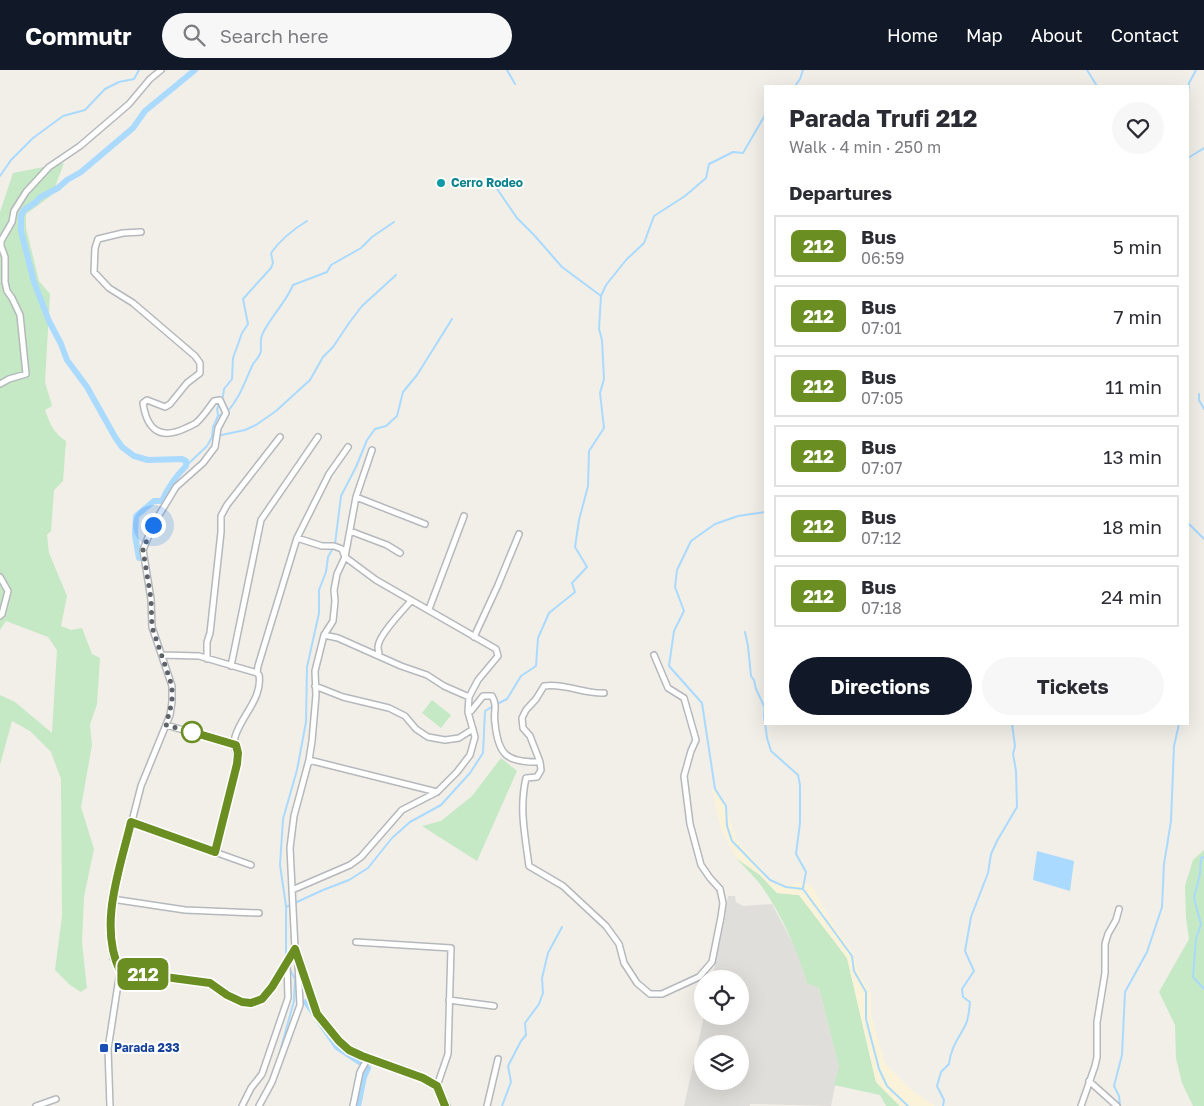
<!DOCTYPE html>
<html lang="en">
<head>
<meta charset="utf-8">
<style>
  body { margin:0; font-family:"Golos Text",sans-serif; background:#f7f7f7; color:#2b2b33; height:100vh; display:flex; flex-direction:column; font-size:19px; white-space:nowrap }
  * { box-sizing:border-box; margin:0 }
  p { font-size:16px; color:#7c7c81 }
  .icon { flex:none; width:28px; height:28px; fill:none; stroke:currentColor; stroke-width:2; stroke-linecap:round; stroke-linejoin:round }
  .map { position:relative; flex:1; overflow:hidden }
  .drawer { position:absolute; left:764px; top:15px; width:425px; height:640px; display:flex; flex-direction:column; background:#fff; border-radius:0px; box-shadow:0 5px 20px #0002 }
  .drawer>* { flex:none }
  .badge { padding:0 10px; border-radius:8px; font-size:18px; line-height:32px }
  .controls { position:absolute; left:694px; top:900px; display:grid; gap:10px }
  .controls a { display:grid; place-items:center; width:55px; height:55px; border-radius:50%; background:#fff; box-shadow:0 5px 20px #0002; font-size:25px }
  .you { position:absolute; width:25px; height:25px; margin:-12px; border:4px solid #fff; border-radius:50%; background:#1a73e8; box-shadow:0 0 0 8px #1a73e833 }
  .map>.badge { position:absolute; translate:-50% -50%; box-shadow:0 0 0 2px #fff }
  h2 { padding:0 25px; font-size:19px; line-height:45px }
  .round { display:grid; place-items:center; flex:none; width:52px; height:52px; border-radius:26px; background:#f7f7f7 }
  .headline { display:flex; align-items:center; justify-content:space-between; height:85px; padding:0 25px }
  h1 { font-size:24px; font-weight:700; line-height:38px }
  .primary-button { display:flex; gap:10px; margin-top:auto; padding:10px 25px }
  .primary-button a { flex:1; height:58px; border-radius:30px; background:#111827; color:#fff; font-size:20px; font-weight:700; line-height:58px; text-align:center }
  .primary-button a+a { background:#f7f7f7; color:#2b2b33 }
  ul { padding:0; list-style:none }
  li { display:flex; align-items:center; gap:15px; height:62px; margin:0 10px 8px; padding:0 15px; border:2px solid #e1e1e2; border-radius:0px }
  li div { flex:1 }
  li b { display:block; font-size:19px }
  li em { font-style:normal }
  li .badge { min-width:55px; font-weight:700; text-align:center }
  header { display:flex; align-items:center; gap:30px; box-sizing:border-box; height:70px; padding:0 25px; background:#111827; color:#fff }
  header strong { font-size:24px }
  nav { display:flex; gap:28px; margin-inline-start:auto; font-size:18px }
  .search { width:350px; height:45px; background:#f7f7f7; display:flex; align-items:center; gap:12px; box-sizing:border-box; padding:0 18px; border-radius:28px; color:#7c7c81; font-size:19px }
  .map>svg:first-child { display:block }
</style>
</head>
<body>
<header>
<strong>Commutr</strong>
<div class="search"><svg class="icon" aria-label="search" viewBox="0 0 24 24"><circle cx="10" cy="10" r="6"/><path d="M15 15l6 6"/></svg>Search here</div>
<nav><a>Home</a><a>Map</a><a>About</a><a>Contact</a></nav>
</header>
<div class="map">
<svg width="1204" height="1036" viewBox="0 0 1204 1036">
  <rect width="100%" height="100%" fill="#f1efe8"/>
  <!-- industrial -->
  <path fill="#e0deda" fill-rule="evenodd" d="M 728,826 L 735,826 L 736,832 L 743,836 L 772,834 L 797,881 L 807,913 L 819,918 L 839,997 L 831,1036 L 750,1034 L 750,1036 L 684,1036 L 704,946 L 740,946 L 740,909 L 712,909 L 725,848 ZM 702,974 L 740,974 L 740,1011 L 702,1011 Z"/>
  <!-- green -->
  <path fill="#c5e8c5" d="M 64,93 L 52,125 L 26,144 L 26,158 L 39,211 L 50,224 L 45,312 L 52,336 L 45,340 C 50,353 53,363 66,371 L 63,411 L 54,420 L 51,461 L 47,465 L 49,483 L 67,526 L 61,556 L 71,560 L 82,558 L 92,584 L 100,588 L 97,634 L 90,655 L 92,675 L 81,737 L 94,779 L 84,827 L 82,873 L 87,918 L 81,922 L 70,915 L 55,900 L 62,846 L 61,709 L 51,682 L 30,661 L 12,651 L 0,695 L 0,625 L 15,632 L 52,663 L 57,580 L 48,567 L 6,551 L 0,560 L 0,142 L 13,103 Z
    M 432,630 L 451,645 L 441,658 L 422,643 Z
    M 501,688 L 517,701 L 477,791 L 422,756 L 441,751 L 472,726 Z
    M 1204,780 L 1204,1036 L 1193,1036 L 1182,1013 L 1176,988 L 1175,955 L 1159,922 L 1189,869 L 1186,847 L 1185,816 L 1193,790 Z
    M 736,788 L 760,805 L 777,823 L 799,825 L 847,888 L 876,1012 L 900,1036 L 886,1036 L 880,1025 L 834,1015 L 839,997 L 819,918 L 807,913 C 797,879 781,843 760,814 C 753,805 744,797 736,788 Z"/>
  <!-- sand -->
  <path fill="#fbf3d9" d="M 712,719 L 715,719 L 726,736 L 736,769 L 770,810 L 789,815 L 804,812 L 813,818 L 835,858 L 853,883 L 859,904 L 871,923 L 871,945 L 885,994 L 911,1020 L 935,1036 L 900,1036 L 876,1012 L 847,888 L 799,825 L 777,823 L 760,805 L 736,788 L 721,759 Z"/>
  <!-- water -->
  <path fill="#aadaff" d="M 1037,781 L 1074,791 L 1070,821 L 1033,810 Z"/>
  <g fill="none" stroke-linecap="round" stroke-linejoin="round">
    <!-- stream -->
    <path stroke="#aadaff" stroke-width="2" d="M 507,0 L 515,14
      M 1087,0 L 1097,16
      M 795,16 L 800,9 L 803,0
      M 1188,25 L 1189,13 L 1196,0
      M 1188,88 L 1204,78
      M 0,106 L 11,90 L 33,68 L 63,46 L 85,40 L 105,19 L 119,12 L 134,9 L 139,0
      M 493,113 L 517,148 L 534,165 L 562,197 L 601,226
      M 1199,324 L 1199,330 L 1204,339
      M 227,342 C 240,328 245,311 253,294 C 256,290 260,286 261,281 C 261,275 260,270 262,265 C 270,247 285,234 293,215 L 327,202 L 331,195 L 361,178 L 372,167 L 394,152
      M 218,345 L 217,339 L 223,326 L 224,319 L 232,309 L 233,288 L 242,263 L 248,254 L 243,229 L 271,198 L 273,193 L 271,183 C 281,169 292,160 307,151
      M 217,366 L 245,360 L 256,355 L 276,341 L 310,310 L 323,287 L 333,277 L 349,253 L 362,236 L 396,205
      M 186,396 L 207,376 L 212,367 L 213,357 L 218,346 L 223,344
      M 765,442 L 738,446 L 715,454 L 691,471 L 677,500 L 675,517 L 684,541 L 674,561 L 669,596 L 702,633 L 715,719 L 726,736 L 727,756 L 732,771 L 770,810 L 786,817 L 803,819 L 852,886 L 854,901 L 866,922 L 866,949 L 879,999 L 887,1016 L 908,1036
      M 1188,453 L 1204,469
      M 335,474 L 341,426 L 356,397 L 367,370 L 375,359 L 386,356 L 397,346 L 403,322 L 417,305 L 452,249
      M 745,562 L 748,576 L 751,606 L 754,610 L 756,619 L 764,636
      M 497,634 L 507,629 L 521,606 L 536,596 L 538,568 L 549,543 L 575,522 L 572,513 L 587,497 L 575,477 L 579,450 L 588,416 L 589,381 L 604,358 L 600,323 L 604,309 L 602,270 L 599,259 L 601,226 L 606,215 L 626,190 L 644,173 L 654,146 L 685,126 L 706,108 L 709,94 L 733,82 L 743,83 L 765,45
      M 765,634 L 764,645 L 767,668 L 771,681 L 798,705 L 800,715 L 800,753 L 796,784 L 806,802 L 803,818
      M 1204,787 L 1201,788 L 1200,804 L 1194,828 L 1201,854 L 1196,869 L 1193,907 L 1204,919
      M 286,836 L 280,795 L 283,749 L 297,700 L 306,652 L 307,597 L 319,543 L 319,520 L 326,502 L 328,487 L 333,478
      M 286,889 L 286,837 L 323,820 L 349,810 L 368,798 L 392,768 L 410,752 L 441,735 L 470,703 L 483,683 L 485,641 L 493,636
      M 279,985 L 294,931 L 295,909 L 288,896
      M 502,1036 L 511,1012 L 508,996 L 521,971 L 526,965 L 525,953 L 539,934 L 543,923 L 542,908 L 548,883 L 562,857
      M 943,1036 L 944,1030 L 937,1016 L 941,1002 L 949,994 C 951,977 957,971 965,956 C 969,949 969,940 970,932 L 963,927 L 962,919 L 974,901 L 965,881 L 971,847 L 988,803 L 991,784 L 997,771 L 1017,737 L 1016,701 L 1013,684 L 1015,676 L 1012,654
      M 1120,1036 L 1119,1026 L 1114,1016 L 1122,985 L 1125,922 L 1147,882 L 1162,837 L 1164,794 L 1171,751 L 1174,676 L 1179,654"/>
    <!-- canal -->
    <path stroke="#aadaff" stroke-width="6" d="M 139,488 L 135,465 L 136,446 L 154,431 L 162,431 C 168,417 175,407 186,396 L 186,391 L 182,389 L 148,390 L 134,386 L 122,377 L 115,367 L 87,317 L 67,290 L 61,274 L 49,251 L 34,212 L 21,161 L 21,146 L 24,140 L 36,132 L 39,128 L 58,118 L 67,110 L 81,102 L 133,58 L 145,41 L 195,0
      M 306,932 L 337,977 L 361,993
      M 358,1036 L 364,1007 L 368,998 L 367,997"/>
    <!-- minor casing -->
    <g stroke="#b5b8bc" stroke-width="8">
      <path id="minor" d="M 0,314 L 9,309 L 26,304 L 20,245 L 12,228 L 7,221 L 5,212 L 5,187 L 1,176 L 1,171 L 12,152 L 14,141 L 26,122 L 49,97 L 80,76 L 129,34 L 150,9 L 161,0
        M 372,380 L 356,427 L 345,487 L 337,504 L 334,520 L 335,531 L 333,551 L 324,565 L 315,601 L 316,625 L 312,671 L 309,690 L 294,746 L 290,778 L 295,879 L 317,944 L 339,971 L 349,980 L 363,986 L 423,1008 L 437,1016 L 447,1036
        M 356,427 L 425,454
        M 350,461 L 387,475 L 400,483
        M 0,507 L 8,521 L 2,544 L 0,546
        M 429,539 L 464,446
        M 324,565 L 338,568 L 401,596 L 427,605 L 444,616 L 469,627
        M 474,567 L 498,515 L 519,464
        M 162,585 L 199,586 L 257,603
        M 379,585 C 379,582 378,580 378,577 C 378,566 403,540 411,531
        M 207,589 L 207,572 L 210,563 L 221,462 L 221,446 L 227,435 L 280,367
        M 231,596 L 261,450 L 318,367
        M 315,616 L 343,627 L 389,638 L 405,646 L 416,659 L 428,667 L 445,670 L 459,668 L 473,659
        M 468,642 L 471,641 L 483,626 L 492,626 C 498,637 493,641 495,653 C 498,685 507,693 540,692 L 530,666 L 523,658 L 522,648 L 526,640 L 536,629 L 544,616 C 565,613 584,624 604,623
        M 166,655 L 236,675
        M 309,690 L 437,722
        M 540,692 L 541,700 L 537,707 L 526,708 C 519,739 525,765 529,796 L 563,816 L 606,856 L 619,874 L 624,893 L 637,913 L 650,924 L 662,924 L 699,907 L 712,892 L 721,847 L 723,833 L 720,819 L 710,808 L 701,795 L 690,754 L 684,706 L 691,681 L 696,670 L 684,628 L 668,618 L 654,585
        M 131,752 L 251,795
        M 215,782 L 237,694 C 237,687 234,672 235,667 C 241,646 263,628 259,605 L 257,603 L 258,596 L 297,468 L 329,404 L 348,377
        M 292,820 L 350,795 L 361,787 L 402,740 L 437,722 L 457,702 L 470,685 L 475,667 L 468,642 L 469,627 L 478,610 L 498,586 L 496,579 L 376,510 L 345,487 L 342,479 L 334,476 L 322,476 L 297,468
        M 112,829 L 185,840 L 259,843
        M 356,872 L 451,878 L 448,984 L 437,1016
        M 120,901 L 210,913 L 227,925 L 242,932 L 251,933 L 262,929 L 272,917 L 295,879
        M 449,930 L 494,936
        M 1089,1011 L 1117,1036
        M 36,1036 L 56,1029
        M 110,1036 L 108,979 L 120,901 L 113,888 L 110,853 L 112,829 L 141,716 L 170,645 L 172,632 L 172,616 L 152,557 L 151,529 L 143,480 L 153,455 L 176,417 L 203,393 L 215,377 L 218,358 L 226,343 L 220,330 L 214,331 C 208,339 203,347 196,353 C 193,355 190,356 186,358 C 161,370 147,361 143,333 L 147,330 L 165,337 L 170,334 L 187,313 L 200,303 L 200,293 L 195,286 L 133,233 L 109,218 L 94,202 L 95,178 L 98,169 L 123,163 L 141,162
        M 242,1036 L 251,1018 L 262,1004 L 288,928 L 287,893
        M 259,1036 L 272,1012 L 300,935 L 298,893
        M 353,1036 L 360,1002 L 368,988
        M 487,1036 L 498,989
        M 1081,1036 L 1095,996 L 1097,987 L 1097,952 L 1105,903 L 1105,874 L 1108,864 L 1116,850 L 1119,839"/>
    </g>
    <!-- minor -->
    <use href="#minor" stroke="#fff" stroke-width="5"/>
  </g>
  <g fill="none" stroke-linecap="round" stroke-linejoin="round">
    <!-- line casing -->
    <g stroke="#fff" stroke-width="11">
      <path id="line" d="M 192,662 L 236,675 L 238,683 L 237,694 L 215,782 L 131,752 C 120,799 98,855 120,901 L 210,913 L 227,925 L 242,932 L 251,933 L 262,929 L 272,917 L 295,879 L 317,944 L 339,971 L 349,980 L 362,986 L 423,1008 L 437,1016 L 445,1036"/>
    </g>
    <!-- line -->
    <use href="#line" stroke="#6b8e23" stroke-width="8"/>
    <!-- walk -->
    <path stroke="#5f6368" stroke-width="5" stroke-dasharray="0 9" d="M 153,455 L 143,480 L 151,529 L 152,557 L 172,616 L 172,632 L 166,655 L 192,662"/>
  </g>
  <!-- markers -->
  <circle fill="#0f9aa8" stroke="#fff" stroke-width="2" cx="441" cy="113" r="5"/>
  <circle fill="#fff" stroke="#6b8e23" stroke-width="2.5" cx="192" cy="662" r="10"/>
  <rect fill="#1a4fb4" stroke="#fff" stroke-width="2" x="99" y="973" width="10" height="10" rx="2.5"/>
  <g text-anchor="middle" stroke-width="4" stroke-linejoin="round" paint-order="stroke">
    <!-- culture labels -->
    <g font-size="12" font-weight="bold" fill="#0d838f" stroke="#fff" text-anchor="start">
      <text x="451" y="117">Cerro Rodeo</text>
    </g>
    <!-- transit labels -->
    <g font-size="12" font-weight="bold" fill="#164399" stroke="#fff" text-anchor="start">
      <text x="114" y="982">Parada 233</text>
    </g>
  </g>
</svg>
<div class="controls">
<a><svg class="icon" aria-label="locate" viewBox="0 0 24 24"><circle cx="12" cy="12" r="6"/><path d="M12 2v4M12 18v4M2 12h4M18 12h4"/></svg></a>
<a><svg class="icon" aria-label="layers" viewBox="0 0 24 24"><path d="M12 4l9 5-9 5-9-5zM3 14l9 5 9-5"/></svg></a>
</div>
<div class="you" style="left:153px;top:455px"></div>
<b class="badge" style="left:143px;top:904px;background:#6b8e23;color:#fff">212</b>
<section class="drawer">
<div class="headline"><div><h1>Parada Trufi 212</h1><p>Walk · 4 min · 250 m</p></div><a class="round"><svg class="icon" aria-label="heart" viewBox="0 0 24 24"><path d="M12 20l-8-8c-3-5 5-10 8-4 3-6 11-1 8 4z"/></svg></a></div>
<h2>Departures</h2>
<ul>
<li><span class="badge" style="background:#6b8e23;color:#fff">212</span><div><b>Bus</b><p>06:59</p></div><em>5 min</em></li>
<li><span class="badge" style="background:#6b8e23;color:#fff">212</span><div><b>Bus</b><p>07:01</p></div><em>7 min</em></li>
<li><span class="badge" style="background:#6b8e23;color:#fff">212</span><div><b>Bus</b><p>07:05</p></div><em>11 min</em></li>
<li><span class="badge" style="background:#6b8e23;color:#fff">212</span><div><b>Bus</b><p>07:07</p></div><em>13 min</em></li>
<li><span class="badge" style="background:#6b8e23;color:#fff">212</span><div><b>Bus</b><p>07:12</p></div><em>18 min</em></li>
<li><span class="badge" style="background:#6b8e23;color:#fff">212</span><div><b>Bus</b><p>07:18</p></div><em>24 min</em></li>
</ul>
<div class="primary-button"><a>Directions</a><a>Tickets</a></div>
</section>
</div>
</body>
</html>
